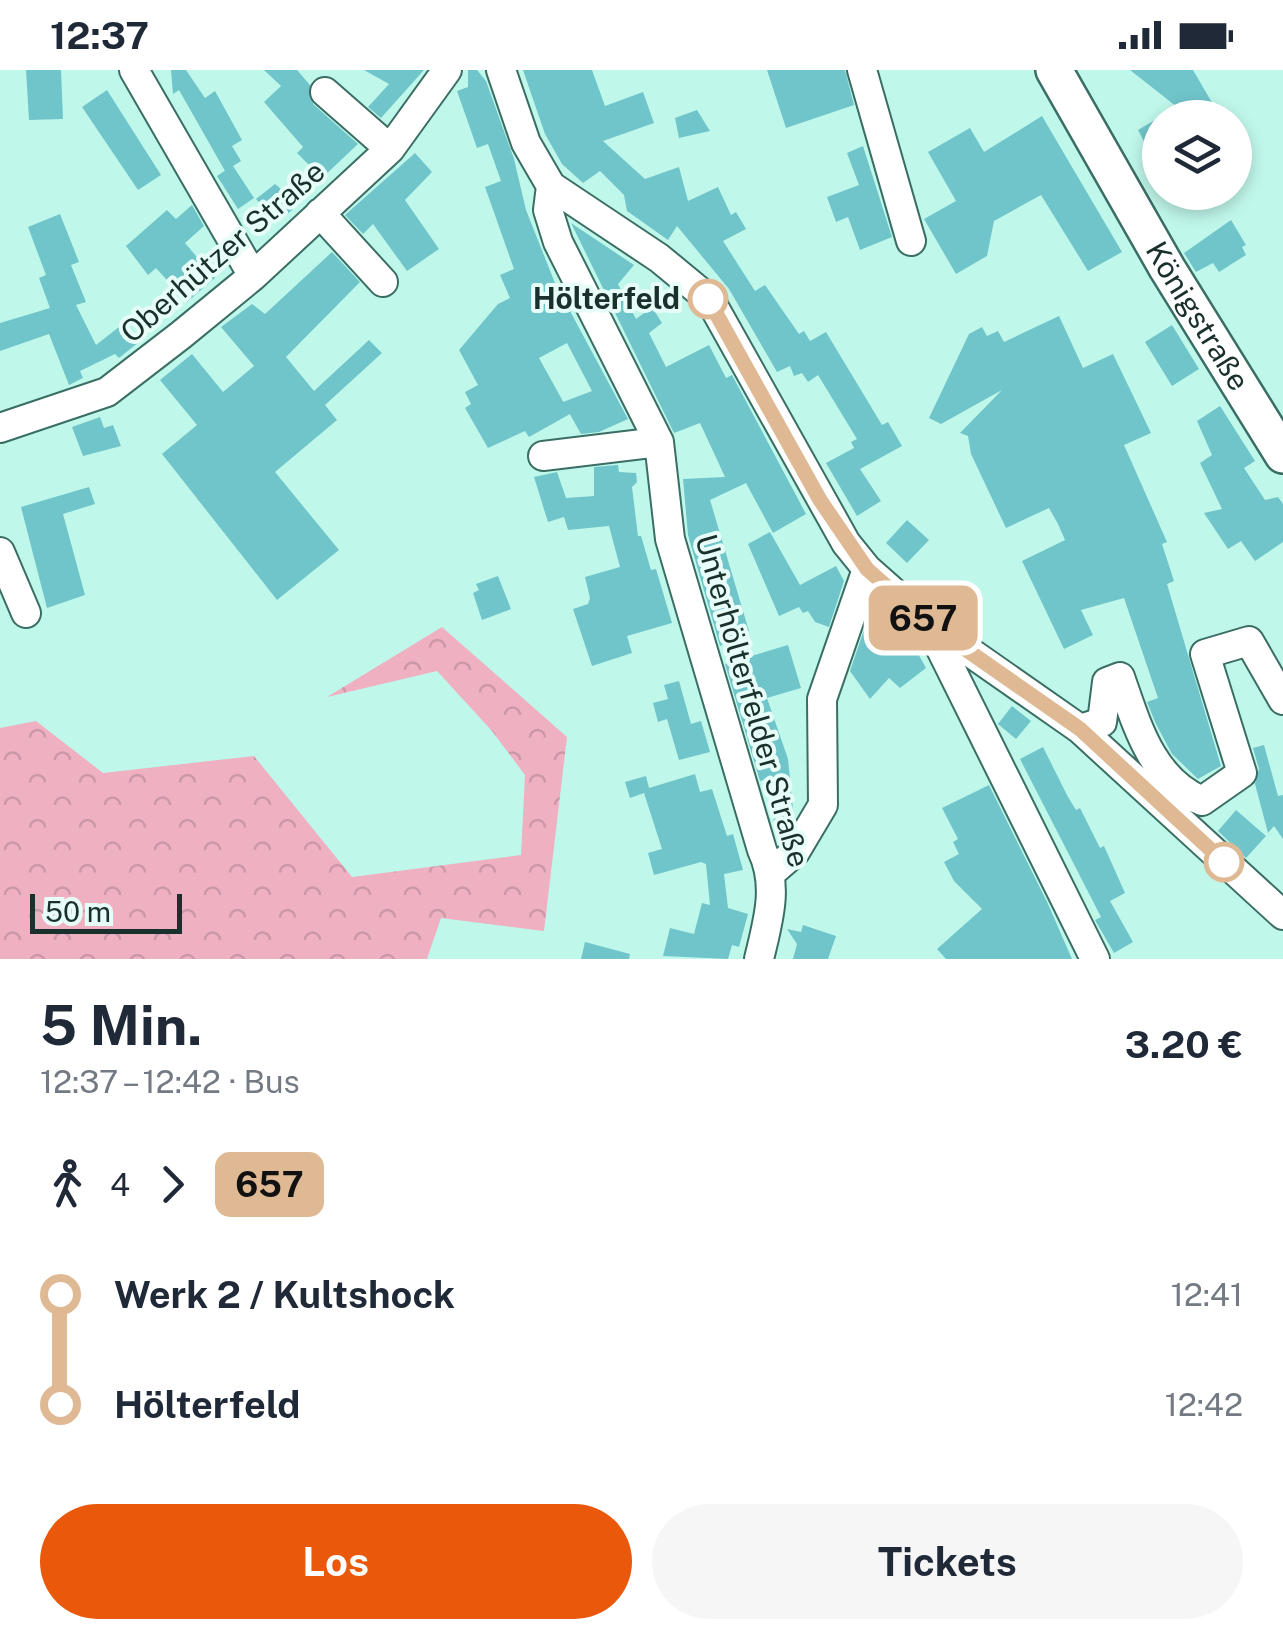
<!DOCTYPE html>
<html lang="de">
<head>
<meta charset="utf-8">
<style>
  body { margin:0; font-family:"Public Sans",sans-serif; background:#f6f6f7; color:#1f2937; height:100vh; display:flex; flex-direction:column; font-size:38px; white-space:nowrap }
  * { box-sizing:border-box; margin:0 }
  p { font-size:32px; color:#747a83 }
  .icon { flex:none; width:55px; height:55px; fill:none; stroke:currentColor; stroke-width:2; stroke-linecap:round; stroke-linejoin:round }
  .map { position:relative; height:889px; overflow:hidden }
  .panel { display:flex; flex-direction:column; background:#fff; flex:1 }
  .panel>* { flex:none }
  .badge { padding:0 20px; border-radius:15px; font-size:35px; line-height:65px }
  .controls { position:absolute; left:1142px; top:30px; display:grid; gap:20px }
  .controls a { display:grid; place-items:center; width:110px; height:110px; border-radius:50%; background:#fff; box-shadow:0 5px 15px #0003; font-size:50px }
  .scale { position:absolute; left:30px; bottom:25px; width:152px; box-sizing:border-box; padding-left:10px; border:5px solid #1a302c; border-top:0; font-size:28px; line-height:35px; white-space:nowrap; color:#1a302c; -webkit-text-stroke:8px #e7fdf8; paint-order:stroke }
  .map>.badge { position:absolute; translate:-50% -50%; box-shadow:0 0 0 5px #fff }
  .legs { display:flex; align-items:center; gap:15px; height:110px; padding:0 40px; font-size:32px }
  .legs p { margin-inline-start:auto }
  .head { display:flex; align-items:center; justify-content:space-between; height:170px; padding:0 40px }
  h1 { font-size:55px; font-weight:700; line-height:75px }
  .cta { display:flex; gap:20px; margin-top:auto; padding:20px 40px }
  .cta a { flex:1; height:115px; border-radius:60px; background:#ea580c; color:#fff; font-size:40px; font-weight:700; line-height:115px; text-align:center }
  .cta a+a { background:#f6f6f7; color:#1f2937 }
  ul { padding:0 40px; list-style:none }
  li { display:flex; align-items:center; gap:35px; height:110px; font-size:38px }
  li i { display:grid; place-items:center; width:15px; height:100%; margin:0 12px; background:currentColor }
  li i::after { content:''; width:25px; height:25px; margin:-12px; border:8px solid; border-radius:50%; background:#fff }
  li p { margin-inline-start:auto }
  li:first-child i { background:linear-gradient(#0000 50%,currentColor 0) }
  li:last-child i { background:linear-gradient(currentColor 50%,#0000 0) }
  .status { display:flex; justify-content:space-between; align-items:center; height:70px; padding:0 50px; background:#fff; direction:ltr }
  .status svg { height:28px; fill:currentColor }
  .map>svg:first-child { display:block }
</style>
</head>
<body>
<div class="status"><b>12:37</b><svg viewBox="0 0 49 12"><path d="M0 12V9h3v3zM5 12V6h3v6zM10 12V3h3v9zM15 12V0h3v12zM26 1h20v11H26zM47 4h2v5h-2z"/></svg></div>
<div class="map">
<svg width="1283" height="889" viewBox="0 0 1283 889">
  <defs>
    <pattern id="forest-crowns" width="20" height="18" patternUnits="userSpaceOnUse" patternTransform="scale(2.5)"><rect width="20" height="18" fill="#efb0c2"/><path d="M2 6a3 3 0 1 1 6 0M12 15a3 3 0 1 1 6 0" fill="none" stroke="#cc98a7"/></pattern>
  </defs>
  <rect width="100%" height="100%" fill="#c0f7eb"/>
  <!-- forest -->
  <path fill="url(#forest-crowns)" d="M 442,557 L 567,667 L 544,861 L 441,848 L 427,889 L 0,889 L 0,658 L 36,651 L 103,703 L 254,686 L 352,807 L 521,785 L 525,705 L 492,661 L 437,601 L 327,627 Z"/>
  <!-- building -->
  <path fill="#70c5ca" d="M 26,0 L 61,0 L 63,49 L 29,50 Z
    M 171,0 L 186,0 L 205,28 L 215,21 L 242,70 L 232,76 L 241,91 L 233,96 L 254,128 L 238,139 L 217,106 L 232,96 L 225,101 L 179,20 L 173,24 Z
    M 264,0 L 297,0 L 310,15 L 313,34 L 358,74 L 322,108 L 297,83 L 303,77 L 264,32 L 281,16 Z
    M 364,0 L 424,0 L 381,48 L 368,37 L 389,14 Z
    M 468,0 L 477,0 L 486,11 L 514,89 L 526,140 L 555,213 L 628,349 L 599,362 L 581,364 L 563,332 L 592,321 L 567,273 L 539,288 L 570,344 L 529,367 L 525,361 L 488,378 L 465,338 L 471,334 L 465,322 L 478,315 L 459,280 L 498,234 L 510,228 L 500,205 L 514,199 L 485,117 L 501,111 L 488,74 L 477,78 L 457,21 L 468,17 Z
    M 523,0 L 592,0 L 605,36 L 643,22 L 654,53 L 603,71 L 645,109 L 679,97 L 688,131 L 718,117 L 731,145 L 736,142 L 746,159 L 723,171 L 755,221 L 765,215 L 799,264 L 804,261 L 810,271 L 826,262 L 882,355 L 888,352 L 902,376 L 860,399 L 881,431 L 857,446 L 826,393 L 854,378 L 851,372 L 857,369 L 818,305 L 808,312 L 802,303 L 794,306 L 790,296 L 777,302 L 729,219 L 677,156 L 668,170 L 627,141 L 624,125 L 600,101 L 583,113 L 562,94 L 545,64 Z
    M 767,0 L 845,0 L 854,35 L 786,58 Z
    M 1130,0 L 1193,0 L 1214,36 L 1194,48 L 1160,48 L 1160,102 L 1138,60 L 1177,37 Z
    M 107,20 L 161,105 L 138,120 L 82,37 Z
    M 697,40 L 710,61 L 679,68 L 675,48 Z
    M 1042,46 L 1122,182 L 1088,201 L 1041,125 L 994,151 L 987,186 L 956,204 L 924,149 L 956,131 L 928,82 L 970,58 L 984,82 Z
    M 863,76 L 892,167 L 860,180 L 848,147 L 836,152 L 827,127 L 859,115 L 847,83 Z
    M 415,83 L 432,102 L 405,130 L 439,179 L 407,201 L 373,154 L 363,164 L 345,145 Z
    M 275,114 L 299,134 L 277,153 L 256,129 Z
    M 192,135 L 204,156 L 185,173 L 215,208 L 187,232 L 156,198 L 148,205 L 126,176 L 167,140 L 176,149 Z
    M 60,144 L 79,192 L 71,195 L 86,232 L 76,235 L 96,275 L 124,253 L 139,272 L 119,288 L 115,284 L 80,301 L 83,308 L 69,315 L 49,264 L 0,281 L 0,253 L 50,238 L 39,208 L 46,205 L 28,157 Z
    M 1231,150 L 1246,175 L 1242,177 L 1246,185 L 1219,202 L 1213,193 L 1196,202 L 1184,183 Z
    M 571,153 L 634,195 L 618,214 L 636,249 L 652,237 L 662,253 L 649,263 L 666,297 L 709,275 L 726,308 L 732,305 L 806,444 L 773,463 L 746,413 L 710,430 L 749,561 L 720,576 L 688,465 L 683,409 L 725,407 L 700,353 L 674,363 Z
    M 332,182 L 360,212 L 286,287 L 314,321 L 369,270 L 382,283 L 325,335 L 337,350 L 275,402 L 339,480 L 277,530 L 162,384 L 197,355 L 160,310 L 192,284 L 223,322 L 254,296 L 221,257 L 252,234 L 265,244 Z
    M 1059,246 L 1083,298 L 1113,284 L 1151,363 L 1124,375 L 1167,472 L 1162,474 L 1174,511 L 1167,514 L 1221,696 L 1198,709 L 1172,684 L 1156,654 L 1147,632 L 1158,628 L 1124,528 L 1081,540 L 1093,565 L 1064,579 L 1022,491 L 1065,470 L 1058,454 L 1049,438 L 1006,458 L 971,384 L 968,366 L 960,363 L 1002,320 L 941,354 L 929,348 L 969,264 L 982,257 L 987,266 L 998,261 L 1004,272 Z
    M 1172,255 L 1199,299 L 1172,316 L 1145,272 Z
    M 1220,336 L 1255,391 L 1244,398 L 1265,430 L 1278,427 L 1283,434 L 1283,472 L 1255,491 L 1241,471 L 1228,479 L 1204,443 L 1222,439 L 1200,393 L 1212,385 L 1197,351 Z
    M 100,347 L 104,358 L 113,355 L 121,376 L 83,386 L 72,357 Z
    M 618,395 L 619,402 L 636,403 L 637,412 L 632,417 L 638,466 L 641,466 L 651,500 L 656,499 L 672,553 L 627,566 L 632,583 L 592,596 L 573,539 L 588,534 L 590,528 L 585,507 L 620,497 L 609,456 L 568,460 L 564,447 L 548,452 L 534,407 L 557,402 L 566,428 L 594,426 L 594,397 Z
    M 89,417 L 95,434 L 63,444 L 85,525 L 47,538 L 21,437 Z
    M 907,450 L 929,470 L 907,493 L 886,473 Z
    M 770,462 L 800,515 L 836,496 L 844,511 L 829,557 L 815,552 L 808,541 L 803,543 L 799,537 L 779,546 L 748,474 Z
    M 498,506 L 511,539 L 482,550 L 473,523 L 479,520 L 476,514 Z
    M 885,540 L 902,555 L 926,598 L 900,618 L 889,608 L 870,629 L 850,601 L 870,542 L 877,548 Z
    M 788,575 L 801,618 L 767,628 L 788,689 L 794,749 L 774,752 L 769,708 L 760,711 L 725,594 Z
    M 679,611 L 691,654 L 701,651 L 710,682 L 679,690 L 667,649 L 658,652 L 653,633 L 668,629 L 664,615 Z
    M 1012,636 L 1031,651 L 1016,669 L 998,654 Z
    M 1264,675 L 1278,726 L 1283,725 L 1283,769 L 1274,756 L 1268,763 L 1255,714 L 1259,699 L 1253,678 Z
    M 1043,677 L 1068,727 L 1076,740 L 1080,738 L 1100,778 L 1104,776 L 1125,823 L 1110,831 L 1133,872 L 1114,883 L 1095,850 L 1101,847 L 1020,689 Z
    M 695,704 L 700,722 L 712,719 L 727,766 L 733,764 L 743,800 L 724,804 L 728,838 L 748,844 L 739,877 L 732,875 L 728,889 L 663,886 L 670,858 L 694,864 L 702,833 L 710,835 L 706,794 L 701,792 L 654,805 L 648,783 L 662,779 L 644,723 L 630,728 L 625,712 L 646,706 L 649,718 Z
    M 989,715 L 1048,834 L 1072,889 L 946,889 L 937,879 L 982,839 L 954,811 L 944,792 L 959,784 L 953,772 L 958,769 L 942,738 Z
    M 1236,740 L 1266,766 L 1246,788 L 1218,761 Z
    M 803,855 L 836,866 L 828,889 L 793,889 L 797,874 L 787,859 L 801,862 Z
    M 585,872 L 630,884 L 629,889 L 581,889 Z"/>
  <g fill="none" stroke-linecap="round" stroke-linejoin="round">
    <!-- minor casing -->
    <g stroke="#3a6e64" stroke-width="32">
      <path id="minor" d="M 134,0 L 253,206
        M 501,0 L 526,73 L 551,116 L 659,188 L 710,230 L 846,473 L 867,499 L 928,553 L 1095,889
        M 862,0 L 911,171
        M 325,22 L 390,79
        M 551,116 L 548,140 L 558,172 L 659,372 L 670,469 L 762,780 C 779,816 768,851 759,889
        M 320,143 L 383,212
        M 0,358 L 107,322 L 181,265 L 253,206 L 390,79 L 447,0
        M 543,386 L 659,372
        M 0,482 L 26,543
        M 934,557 L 1080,659 L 1283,845
        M 1080,659 L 1102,652 L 1107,612 L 1120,607 C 1137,655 1151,709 1202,731 L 1242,703 L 1205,584 L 1249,571 L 1283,630
        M 772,802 L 795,782 L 823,735 L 822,629 L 867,499"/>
    </g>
    <!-- major casing -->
    <g stroke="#3a6e64" stroke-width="40">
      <g id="major">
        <path id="s1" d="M 1054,0 L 1167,198 L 1283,385"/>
      </g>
    </g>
    <!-- minor -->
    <use href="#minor" stroke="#fff" stroke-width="28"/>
    <!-- major -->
    <use href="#major" stroke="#fff" stroke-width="35"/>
  </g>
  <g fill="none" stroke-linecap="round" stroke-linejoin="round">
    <!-- line-1 casing -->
    <g stroke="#fff" stroke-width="22">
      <path id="line-1" d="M 708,229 L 820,430 L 867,499 L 928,553 L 1080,659 L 1224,792"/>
    </g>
    <!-- line-1 -->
    <use href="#line-1" stroke="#deb993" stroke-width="15"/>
  </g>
  <!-- markers -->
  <g fill="#fff" stroke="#deb993" stroke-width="5">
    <circle cx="708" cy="229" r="18"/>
    <circle cx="1224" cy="792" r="18"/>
  </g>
  <g text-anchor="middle" stroke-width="8" stroke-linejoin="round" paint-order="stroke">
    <!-- street labels -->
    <g font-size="30" fill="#1a302c" stroke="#e7fdf8">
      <text transform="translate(223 182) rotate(-41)" y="10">Oberhützer Straße</text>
      <text dy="10" stroke="none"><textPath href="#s1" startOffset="285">Königstraße</textPath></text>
      <text transform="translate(752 631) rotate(74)" y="10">Unterhölterfelder Straße</text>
    </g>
    <!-- stop labels -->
    <g font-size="30" font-weight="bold" fill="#1a302c" stroke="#e7fdf8" text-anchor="end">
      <text x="680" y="239">Hölterfeld</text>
    </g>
  </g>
</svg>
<div class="controls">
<a><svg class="icon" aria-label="layers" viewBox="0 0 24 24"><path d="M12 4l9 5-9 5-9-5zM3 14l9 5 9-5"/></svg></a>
</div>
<div class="scale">50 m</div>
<b class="badge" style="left:923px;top:548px;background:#deb993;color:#111">657</b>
</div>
<section class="panel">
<div class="head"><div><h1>5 Min.</h1><p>12:37 – 12:42 · Bus</p></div><b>3.20 €</b></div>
<div class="legs"><svg class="icon" aria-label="walk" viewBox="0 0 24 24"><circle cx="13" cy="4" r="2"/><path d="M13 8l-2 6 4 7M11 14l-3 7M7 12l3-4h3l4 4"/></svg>4<svg class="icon" aria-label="forward" viewBox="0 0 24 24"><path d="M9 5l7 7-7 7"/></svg><b class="badge" style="background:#deb993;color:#111">657</b></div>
<ul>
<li><i style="color:#deb993"></i><b>Werk 2 / Kultshock</b><p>12:41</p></li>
<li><i style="color:#deb993"></i><b>Hölterfeld</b><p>12:42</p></li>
</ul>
<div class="cta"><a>Los</a><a>Tickets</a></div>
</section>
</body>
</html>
